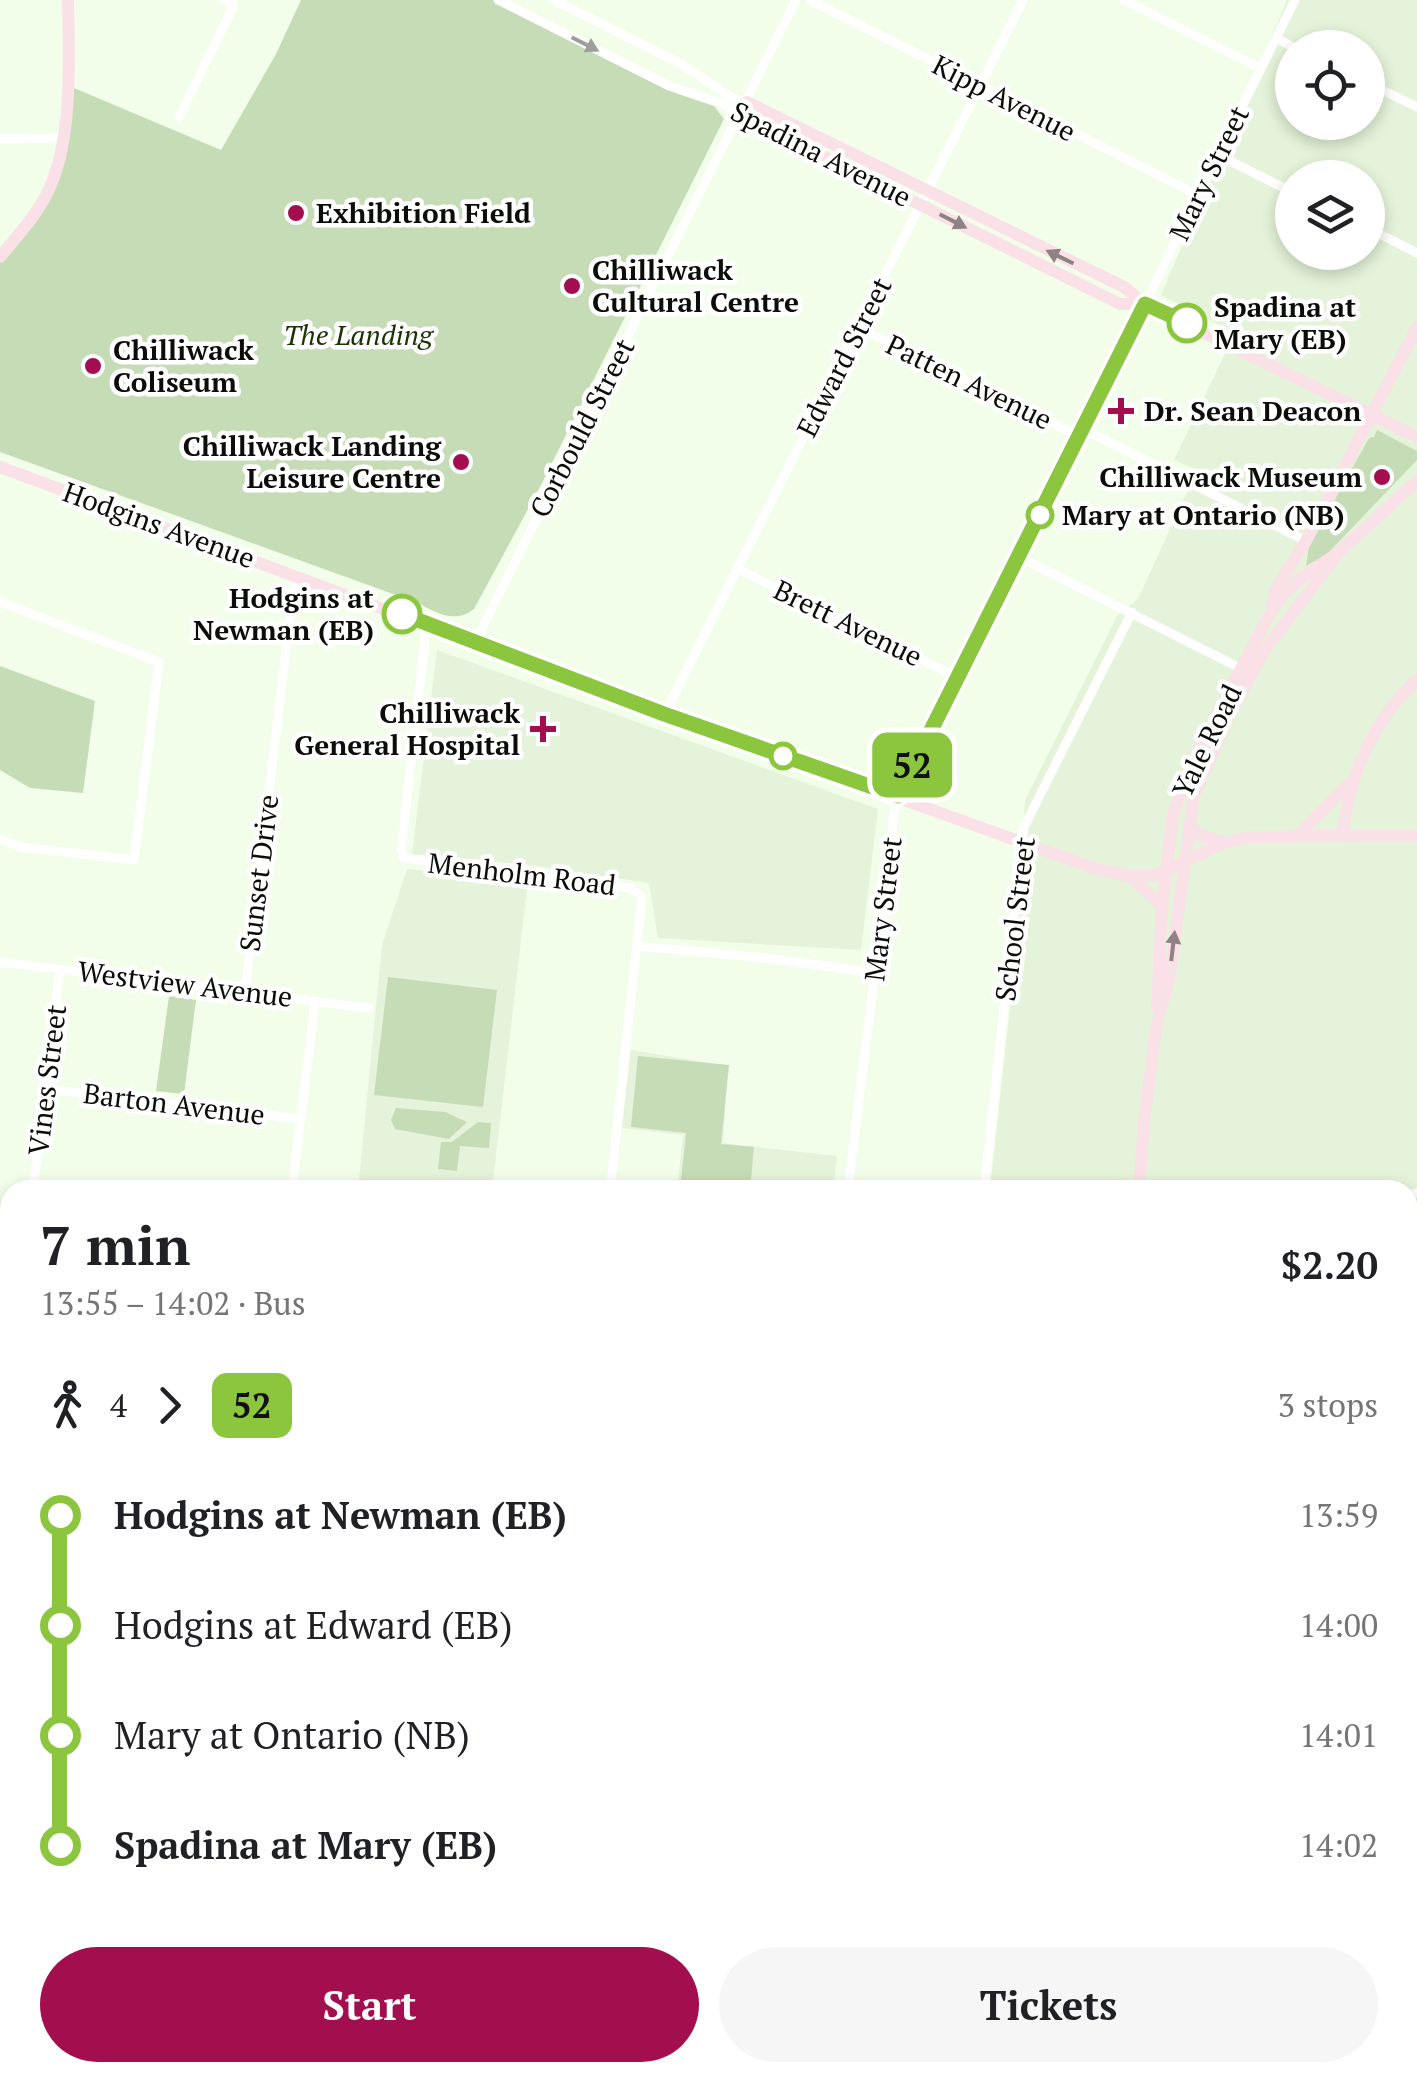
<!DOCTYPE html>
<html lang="en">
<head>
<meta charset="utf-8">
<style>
  body { margin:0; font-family:"PT Serif",serif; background:#f6f6f6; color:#202124; height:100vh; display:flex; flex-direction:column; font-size:38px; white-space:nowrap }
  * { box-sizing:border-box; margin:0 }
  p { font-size:32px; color:#757577 }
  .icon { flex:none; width:55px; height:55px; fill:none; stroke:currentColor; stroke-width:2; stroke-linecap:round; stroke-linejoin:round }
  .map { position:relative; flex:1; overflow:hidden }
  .side { position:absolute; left:0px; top:1180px; width:1418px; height:902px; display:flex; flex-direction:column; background:#fff; border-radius:30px 30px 0 0; box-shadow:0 5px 15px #0003 }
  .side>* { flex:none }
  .badge { padding:0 20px; border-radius:15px; font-size:35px; line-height:65px }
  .buttons { position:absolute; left:1275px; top:30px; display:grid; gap:20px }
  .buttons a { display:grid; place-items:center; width:110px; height:110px; border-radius:50%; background:#fff; box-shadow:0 5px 15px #0003; font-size:50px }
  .map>.badge { position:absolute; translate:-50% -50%; box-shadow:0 0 0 5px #fff }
  .legs { display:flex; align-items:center; gap:15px; height:110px; padding:0 40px; font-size:32px }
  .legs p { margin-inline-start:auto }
  .overview { display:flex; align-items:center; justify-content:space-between; height:170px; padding:0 40px }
  h1 { font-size:55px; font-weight:600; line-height:75px }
  .cta { display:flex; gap:20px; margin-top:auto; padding:20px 40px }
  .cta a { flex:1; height:115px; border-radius:60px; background:#a30e4f; color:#fff; font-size:40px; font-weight:600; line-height:115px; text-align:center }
  .cta a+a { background:#f6f6f6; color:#202124 }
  ul { padding:0 40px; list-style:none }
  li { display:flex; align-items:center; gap:35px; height:110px; font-size:38px }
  li i { display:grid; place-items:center; width:15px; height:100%; margin:0 12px; background:currentColor }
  li i::after { content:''; width:25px; height:25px; margin:-12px; border:8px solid; border-radius:50%; background:#fff }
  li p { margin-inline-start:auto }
  li:first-child i { background:linear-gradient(#0000 50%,currentColor 0) }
  li:last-child i { background:linear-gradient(currentColor 50%,#0000 0) }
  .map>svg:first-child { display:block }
</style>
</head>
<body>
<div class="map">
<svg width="1417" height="2082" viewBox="0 0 1417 2082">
  <rect width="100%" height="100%" fill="#f2feea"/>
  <!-- built -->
  <path fill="#e4f3d9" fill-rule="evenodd" d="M 1287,0 L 1417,0 L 1417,2045 L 1408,2044 L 1408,1190 L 990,1190 L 1017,943 L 1025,800 L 1117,616 L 1138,599 L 1197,470 L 1174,460 L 1235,333 L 1161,295 ZM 1292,48 L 1368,48 L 1368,122 L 1292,122 ZM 1292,178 L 1368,178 L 1368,252 L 1292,252 Z
    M 437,650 L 878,809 L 861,950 L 658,938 L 649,883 L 529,865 L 412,854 Z
    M 407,869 L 528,880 L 492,1190 L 358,1190 L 382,945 Z
    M 631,1050 L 728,1066 L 723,1143 L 837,1156 L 833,1190 L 677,1190 L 683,1135 L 622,1128 Z
    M 547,2072 L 915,2073 L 913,2082 L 546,2082 Z
    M 1041,2073 L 1166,2073 L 1166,2080 L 1039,2082 Z"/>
  <!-- green -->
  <path fill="#c6dcb7" d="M 301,0 L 495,0 L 678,94 L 714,106 L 724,119 L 540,487 L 474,609 C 455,624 436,613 418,603 L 0,452 L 0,260 L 38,213 L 74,88 L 221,150 L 276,54 Z
    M 1377,430 L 1417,451 L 1417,460 L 1327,554 L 1306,566 L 1309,546 L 1369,438 L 1374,437 Z
    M 0,666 L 95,701 L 83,793 L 30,788 L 0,770 Z
    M 388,977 L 497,990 L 483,1107 L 374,1095 Z
    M 169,996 L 196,1000 L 184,1094 L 156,1091 Z
    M 638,1056 L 729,1065 L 721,1144 L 754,1147 L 750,1190 L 680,1190 L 686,1133 L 631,1127 Z
    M 396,1108 L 445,1112 L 467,1122 L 449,1139 L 395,1129 L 391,1120 Z
    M 478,1122 L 491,1123 L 489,1148 L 460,1146 L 457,1171 L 438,1169 L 441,1142 L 452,1142 Z
    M 654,2073 L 654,2072 L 777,2073 L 775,2082 L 651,2082 Z"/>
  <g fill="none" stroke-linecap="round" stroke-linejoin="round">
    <!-- street -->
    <path stroke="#fff" stroke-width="9" d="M 498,0 L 669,86 L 720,102 L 740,115
      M 554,0 L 683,65 L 732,98 L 747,102
      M 810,0 L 1198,195
      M 1124,0 L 1260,68
      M 1276,38 L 1295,48
      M 1368,83 L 1417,107
      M 179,117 L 234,5 L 223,0
      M 0,139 L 61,138
      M 1218,155 L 1292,192
      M 1368,228 L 1417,253
      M 859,328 L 1079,436
      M 1083,429 L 1306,541
      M 1019,557 L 1244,670
      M 738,569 L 959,678
      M 0,602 L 159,662 L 134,860 L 20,847 L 0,839
      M 427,623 L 401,850 L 404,858 L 630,888 L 642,897 L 610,1190
      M 475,642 L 796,0
      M 665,713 L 1023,0
      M 637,946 L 774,959 L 875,973
      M 0,962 L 369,1008
      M 245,993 L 295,574
      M 46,1089 L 301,1119
      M 33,1190 L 60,969
      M 292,1190 L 315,1001
      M 848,1190 L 894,815 L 903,782 L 959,678 L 1295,0
      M 984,1190 L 1024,827 L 1132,612
      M 1408,1195 L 1417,1193
      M 0,1236 L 10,1238
      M 1408,1307 L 1417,1305
      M 0,1379 L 10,1381
      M 0,1534 L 10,1537
      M 0,1692 L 10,1689
      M 0,1945 L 10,1943
      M 0,2027 L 10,2030
      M 153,2072 L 157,2082
      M 932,2082 L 934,2072"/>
    <!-- secondary -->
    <path stroke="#fae1e7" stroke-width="12" d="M 747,102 L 1124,287 L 1145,304 L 1417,437
      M 740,115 L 1120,304 L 1145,304
      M 0,257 C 18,235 39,213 50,187 C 73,136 69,55 68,0
      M 0,467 L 723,735 L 1096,869 L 1130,876 L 1156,875 L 1226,842 L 1248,837 L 1417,835
      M 1272,603 L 1277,587 L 1306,541 L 1417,327
      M 1189,825 L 1199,835 L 1224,842
      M 1297,836 L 1349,783
      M 1343,836 C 1347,778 1374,719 1417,680
      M 1130,876 L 1162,906
      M 1157,1008 L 1162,906 L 1173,815 L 1191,764 L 1267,619 L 1284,594 L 1297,581 L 1339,552 L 1417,481
      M 1139,1190 L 1144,1122 L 1156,1029 L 1170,974 L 1194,795 L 1229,716 L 1264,651 L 1339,552
      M 1408,2055 L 1417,2057
      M 1186,2082 L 1186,2072"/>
    <!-- rail -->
    <path stroke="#3f443b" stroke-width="2.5" stroke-dasharray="5 10" stroke-linecap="butt" d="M 1408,1383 L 1417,1381
      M 1408,1435 L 1417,1422
      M 0,1864 L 10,1859
      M 1379,2072 L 1379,2082"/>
  </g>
  <!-- one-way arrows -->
  <defs><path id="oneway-solid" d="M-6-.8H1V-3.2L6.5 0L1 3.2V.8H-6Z" transform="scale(2.5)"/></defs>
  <use fill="#9d9f9c" href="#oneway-solid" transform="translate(585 44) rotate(27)"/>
  <g fill="#8e8283">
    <use href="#oneway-solid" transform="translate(953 221) rotate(27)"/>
    <use href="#oneway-solid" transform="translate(1060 257) rotate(-154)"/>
    <use href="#oneway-solid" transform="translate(1173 946) rotate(-83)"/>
  </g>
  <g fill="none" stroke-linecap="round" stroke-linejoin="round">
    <!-- line-1 casing -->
    <g stroke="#fff" stroke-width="22">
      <path id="line-1" d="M 402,614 L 664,714 L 898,796 L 1145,304 L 1187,323"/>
    </g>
    <!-- line-1 -->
    <use href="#line-1" stroke="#8cc63f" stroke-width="15"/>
  </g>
  <!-- markers -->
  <g fill="#a30e4f" stroke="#fff" stroke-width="4">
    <circle cx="296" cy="213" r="10"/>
    <circle cx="572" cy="286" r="10"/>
    <circle cx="93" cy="366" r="10"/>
    <path d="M1116 396h10v10h10v10h-10v10h-10v-10h-10v-10h10z"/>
    <circle cx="461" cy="462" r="10"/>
    <circle cx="1382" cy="477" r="10"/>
    <path d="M538 714h10v10h10v10h-10v10h-10v-10h-10v-10h10z"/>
  </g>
  <g fill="#fff" stroke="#8cc63f" stroke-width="5">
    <circle cx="1187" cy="323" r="18"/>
    <circle cx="1040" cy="515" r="12"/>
    <circle cx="402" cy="614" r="18"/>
    <circle cx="783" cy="756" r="12"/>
  </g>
  <g text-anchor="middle" stroke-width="9" stroke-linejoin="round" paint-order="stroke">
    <!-- street labels -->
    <g font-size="28" fill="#0b0e08" stroke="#fff">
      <text transform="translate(1004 98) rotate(27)" y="10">Kipp Avenue</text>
      <text transform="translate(821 154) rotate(27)" y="10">Spadina Avenue</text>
      <text transform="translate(1209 173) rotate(-64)" y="10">Mary Street</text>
      <text transform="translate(844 357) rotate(-63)" y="10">Edward Street</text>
      <text transform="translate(969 382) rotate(26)" y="10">Patten Avenue</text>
      <text transform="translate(582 428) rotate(-63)" y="10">Corbould Street</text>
      <text transform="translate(159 525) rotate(20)" y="10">Hodgins Avenue</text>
      <text transform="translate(848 623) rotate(26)" y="10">Brett Avenue</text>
      <text transform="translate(1207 741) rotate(-64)" y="10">Yale Road</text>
      <text transform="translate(259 873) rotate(-83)" y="10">Sunset Drive</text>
      <text transform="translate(522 874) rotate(7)" y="10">Menholm Road</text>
      <text transform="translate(883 909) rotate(-83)" y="10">Mary Street</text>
      <text transform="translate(1015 919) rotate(-83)" y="10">School Street</text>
      <text transform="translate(185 984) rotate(7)" y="10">Westview Avenue</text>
      <text transform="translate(47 1080) rotate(-83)" y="10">Vines Street</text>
      <text transform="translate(174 1104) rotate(7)" y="10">Barton Avenue</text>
    </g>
    <!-- poi labels -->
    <g font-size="28" font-weight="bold" fill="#0b0e08" stroke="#fff" text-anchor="start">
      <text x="316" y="223">Exhibition Field</text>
      <text x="592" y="280">Chilliwack<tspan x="592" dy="32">Cultural Centre</tspan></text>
      <text x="113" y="360">Chilliwack<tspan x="113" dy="32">Coliseum</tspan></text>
      <text x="1144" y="421">Dr. Sean Deacon</text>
      <text x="441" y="456" text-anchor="end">Chilliwack Landing<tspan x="441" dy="32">Leisure Centre</tspan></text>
      <text x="1362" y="487" text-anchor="end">Chilliwack Museum</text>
      <text x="520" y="723" text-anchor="end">Chilliwack<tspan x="520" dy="32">General Hospital</tspan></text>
    </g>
    <!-- stop labels -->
    <g font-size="28" font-weight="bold" fill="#0b0e08" stroke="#fff" text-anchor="start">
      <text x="1214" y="317">Spadina at<tspan x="1214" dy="32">Mary (EB)</tspan></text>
      <text x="1062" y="525">Mary at Ontario (NB)</text>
      <text x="374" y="608" text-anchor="end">Hodgins at<tspan x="374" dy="32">Newman (EB)</tspan></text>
    </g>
    <!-- park labels -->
    <g font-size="28" font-style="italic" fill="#1b3205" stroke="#fff">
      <text x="358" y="345">The Landing</text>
    </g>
  </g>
</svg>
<div class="buttons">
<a><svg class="icon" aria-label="locate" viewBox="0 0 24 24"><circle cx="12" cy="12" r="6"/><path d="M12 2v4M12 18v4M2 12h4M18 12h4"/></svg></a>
<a><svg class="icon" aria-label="layers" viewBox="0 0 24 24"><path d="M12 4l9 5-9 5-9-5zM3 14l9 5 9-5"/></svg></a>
</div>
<b class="badge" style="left:912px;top:765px;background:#8cc63f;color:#111">52</b>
<section class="side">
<div class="overview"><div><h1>7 min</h1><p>13:55 – 14:02 · Bus</p></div><b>$2.20</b></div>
<div class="legs"><svg class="icon" aria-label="walk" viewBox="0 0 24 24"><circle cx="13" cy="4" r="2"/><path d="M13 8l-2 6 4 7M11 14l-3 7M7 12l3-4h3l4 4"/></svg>4<svg class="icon" aria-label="forward" viewBox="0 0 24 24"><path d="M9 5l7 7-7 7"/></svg><b class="badge" style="background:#8cc63f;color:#111">52</b><p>3 stops</p></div>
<ul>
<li><i style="color:#8cc63f"></i><b>Hodgins at Newman (EB)</b><p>13:59</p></li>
<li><i style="color:#8cc63f"></i><span>Hodgins at Edward (EB)</span><p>14:00</p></li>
<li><i style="color:#8cc63f"></i><span>Mary at Ontario (NB)</span><p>14:01</p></li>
<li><i style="color:#8cc63f"></i><b>Spadina at Mary (EB)</b><p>14:02</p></li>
</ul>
<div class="cta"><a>Start</a><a>Tickets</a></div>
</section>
</div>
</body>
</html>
